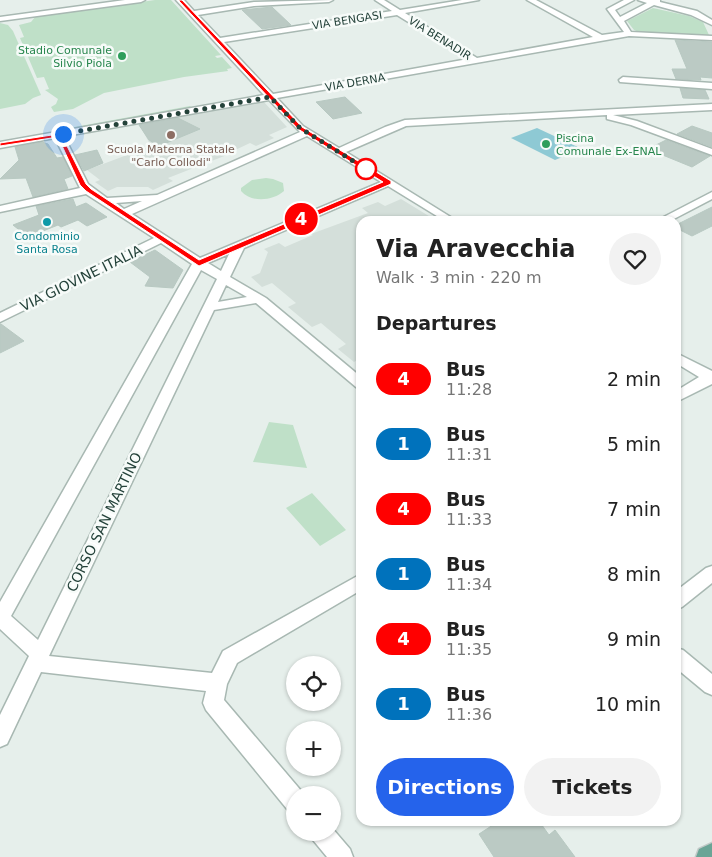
<!DOCTYPE html>
<html lang="en">
<head>
<meta charset="utf-8">
<style>
  body { margin:0; font-family:"DejaVu Sans",sans-serif; background:#f2f2f2; color:#222; height:100vh; display:flex; flex-direction:column; font-size:19px; white-space:nowrap }
  * { box-sizing:border-box; margin:0 }
  p { font-size:16px; color:#767676 }
  .icon { flex:none; width:28px; height:28px; fill:none; stroke:currentColor; stroke-width:2; stroke-linecap:round; stroke-linejoin:round }
  .map { position:relative; flex:1; overflow:hidden }
  .details { position:absolute; left:356px; top:216px; width:325px; height:610px; display:flex; flex-direction:column; background:#fff; border-radius:15px; box-shadow:0 1px 4px #0004 }
  .details>* { flex:none }
  .badge { padding:0 10px; border-radius:16px; font-size:18px; line-height:32px }
  .fabs { position:absolute; left:286px; top:656px; display:grid; gap:10px }
  .fabs a { display:grid; place-items:center; width:55px; height:55px; border-radius:50%; background:#fff; box-shadow:0 1px 4px #0004; font-size:25px }
  .you { position:absolute; width:25px; height:25px; margin:-12px; border:4px solid #fff; border-radius:50%; background:#1a73e8; box-shadow:0 0 0 8px #1a73e833 }
  .map>.badge { position:absolute; translate:-50% -50%; box-shadow:0 0 0 2px #fff }
  h2 { padding:0 20px; font-size:19px; line-height:45px }
  .round { display:grid; place-items:center; flex:none; width:52px; height:52px; border-radius:26px; background:#f2f2f2 }
  .headline { display:flex; align-items:center; justify-content:space-between; height:85px; padding:0 20px }
  h1 { font-size:24px; font-weight:700; line-height:38px }
  .primary-button { display:flex; gap:10px; margin-top:auto; padding:10px 20px }
  .primary-button a { flex:1; height:58px; border-radius:30px; background:#2563eb; color:#fff; font-size:20px; font-weight:700; line-height:58px; text-align:center }
  .primary-button a+a { background:#f2f2f2; color:#222 }
  ul { padding:0; list-style:none }
  li { display:flex; align-items:center; gap:15px; height:65px; padding:0 20px }
  li div { flex:1 }
  li b { display:block; font-size:19px }
  li em { font-style:normal }
  li .badge { min-width:55px; font-weight:700; text-align:center }
  .map>svg:first-child { display:block }
</style>
</head>
<body>
<div class="map">
<svg width="712" height="857" viewBox="0 0 712 857">
  <rect width="100%" height="100%" fill="#e6efeb"/>
  <!-- built -->
  <path fill="#d4dfda" d="M 263,101 L 287,127 L 269,135 L 274,138 L 256,146 L 250,143 L 231,152 L 232,153 L 168,178 L 173,181 L 153,190 L 148,187 L 117,187 L 108,191 L 95,182 L 100,180 L 87,170 L 151,146 L 139,124 Z
    M 401,199 L 437,221 L 361,221 L 361,358 L 354,362 L 338,349 L 346,344 L 321,323 L 312,327 L 288,307 L 296,303 L 272,283 L 262,287 L 251,277 L 260,273 L 268,252 L 264,249 L 279,243 L 285,247 L 313,235 L 311,234 L 368,213 L 362,208 L 378,202 L 385,206 Z"/>
  <!-- green -->
  <path fill="#bfe0c8" d="M 155,0 L 171,0 L 221,55 L 215,56 L 217,58 L 222,57 L 232,68 L 227,69 L 228,71 L 184,77 L 104,93 L 73,109 L 54,112 L 51,107 L 56,104 L 58,99 L 45,90 L 49,89 L 44,77 L 37,78 L 20,38 L 24,37 L 19,25 L 31,22 L 35,17 Z
    M 653,8 L 689,16 L 703,22 L 709,35 L 639,32 L 634,30 L 627,21 Z
    M 0,23 L 8,25 L 13,31 L 41,95 L 33,98 L 25,104 L 0,109 Z
    M 190,106 L 192,108 L 70,130 L 69,128 Z
    M 266,178 L 273,179 L 283,183 L 284,191 C 273,201 251,203 241,191 L 241,188 L 252,180 Z
    M 269,422 L 293,425 L 307,468 L 253,462 Z
    M 312,493 L 346,530 L 320,546 L 286,508 Z"/>
  <!-- water -->
  <path fill="#8ec9d4" d="M 537,128 L 582,149 L 555,160 L 511,138 Z"/>
  <!-- building -->
  <path fill="#bbcac4" stroke="#b8c9c2" d="M 272,7 L 291,25 L 262,29 L 242,10 Z
    M 675,40 L 712,42 L 712,78 L 700,77 L 701,80 L 676,79 L 672,69 L 687,69 Z
    M 680,88 L 705,90 L 709,99 L 683,98 Z
    M 345,97 L 362,113 L 333,119 L 316,102 Z
    M 178,118 L 200,129 L 159,146 L 149,140 L 139,125 Z
    M 692,126 L 712,133 L 712,147 L 677,134 Z
    M 666,140 L 710,156 L 692,167 L 648,149 Z
    M 42,142 L 48,144 L 57,158 L 63,157 L 72,176 L 64,179 L 68,189 L 33,197 L 26,178 L 0,179 L 19,160 L 15,147 Z
    M 97,150 L 103,163 L 84,171 L 75,155 Z
    M 73,199 L 76,207 L 86,203 L 107,217 L 87,226 L 78,220 L 61,227 L 58,225 L 28,237 L 13,225 L 39,215 L 36,206 Z
    M 712,207 L 712,226 L 692,236 L 676,228 L 676,225 Z
    M 155,250 L 183,270 L 173,288 L 145,286 L 150,277 L 130,262 Z
    M 0,324 L 1,324 L 24,341 L 0,353 Z
    M 499,821 L 539,821 L 549,835 L 555,830 L 575,857 L 494,857 L 479,834 Z"/>
  <g fill="none" stroke-linecap="round" stroke-linejoin="round">
    <!-- minor casing -->
    <g stroke="#a8b8b2" stroke-width="3">
      <path id="minor" d="M 125,0 L 145,0 L 141,2 L 0,21 L 0,17 Z
        M 176,0 L 184,0 L 194,11 L 254,2 L 333,0 L 329,2 L 254,6 L 198,15 L 220,38 L 392,11 L 375,0 L 384,0 L 400,10 L 462,0 L 479,0 L 405,13 L 477,58 L 593,37 L 527,0 L 536,0 L 602,35 L 624,32 L 607,9 L 624,0 L 634,0 L 615,10 L 620,17 L 647,3 L 638,0 L 660,0 L 660,2 L 697,11 L 712,20 L 712,25 L 691,15 L 654,5 L 624,21 L 631,32 L 712,36 L 712,40 L 629,36 L 277,98 L 303,126 L 339,148 L 385,127 L 405,120 L 712,104 L 712,110 L 613,115 L 637,121 L 712,149 L 712,155 L 631,125 L 607,119 L 607,115 L 406,126 L 346,152 L 457,221 L 445,221 L 388,186 L 244,248 L 230,277 L 266,298 L 361,377 L 361,389 L 356,387 L 256,303 L 214,310 L 49,656 L 212,673 L 223,651 L 361,574 L 361,590 L 237,663 L 227,684 L 224,700 L 303,793 L 303,795 L 295,795 L 295,812 L 287,809 L 206,710 L 203,703 L 206,691 L 41,672 L 7,744 L 0,747 L 0,715 L 29,656 L 0,629 L 0,602 L 192,264 L 161,243 L 0,322 L 0,313 L 154,238 L 86,194 L 0,212 L 0,206 L 80,188 L 55,138 L 0,148 L 0,142 L 264,95 ZM 397,15 L 468,59 L 273,94 L 224,42 ZM 269,100 L 300,132 L 157,195 L 107,198 L 88,184 L 65,138 L 66,136 ZM 307,136 L 381,182 L 200,258 L 132,214 ZM 142,201 L 124,209 L 116,203 ZM 229,254 L 221,271 L 208,263 ZM 201,270 L 217,279 L 38,640 L 11,616 ZM 226,285 L 247,297 L 218,302 Z
        M 623,77 L 712,83 L 712,89 L 620,82 L 619,80 Z
        M 712,192 L 712,199 L 670,221 L 656,221 Z
        M 676,353 L 712,371 L 712,384 L 676,402 L 676,391 L 699,377 L 676,363 Z
        M 712,566 L 712,583 L 682,607 L 676,610 L 676,591 L 706,568 Z
        M 676,648 L 683,650 L 712,674 L 712,695 L 705,692 L 676,668 Z
        M 332,828 L 350,849 L 353,857 L 327,857 L 313,840 L 310,832 L 332,832 Z"/>
    </g>
    <!-- major casing -->
    <g stroke="#c2cac8" stroke-width="3">
      <path id="major" d="M 712,843 L 712,857 L 696,857 L 699,849 Z"/>
    </g>
    <!-- minor -->
    <use href="#minor" fill="#fff" fill-rule="evenodd"/>
    <!-- major -->
    <use href="#major" fill="#6aa596" fill-rule="evenodd"/>
  </g>
  <!-- line -->
  <path fill="#f00" stroke="#fff" d="M 179,1 L 179,0 L 182,0 L 302,127 L 391,181 L 391,184 L 199,266 L 86,191 L 80,185 L 58,137 L 0,146 L 0,143 L 65,133 L 63,138 L 86,184 L 91,189 L 199,260 L 383,182 L 298,129 Z"/>
  <g fill="none" stroke-linecap="round" stroke-linejoin="round">
    <!-- walk -->
    <path stroke="#24423a" stroke-width="5" stroke-dasharray="0 9" d="M 63,134 L 270,97 L 300,128 L 366,169"/>
  </g>
  <!-- markers -->
  <g fill="#2e9e5b" stroke="#f7fbf9" stroke-width="2">
    <circle cx="122" cy="56" r="5"/>
    <circle cx="546" cy="144" r="5"/>
  </g>
  <circle fill="#8d6e63" stroke="#f7fbf9" stroke-width="2" cx="171" cy="135" r="5"/>
  <circle fill="#fff" stroke="#f00" stroke-width="2.5" cx="366" cy="169" r="10"/>
  <circle fill="#0f9aa8" stroke="#f7fbf9" stroke-width="2" cx="47" cy="222" r="5"/>
  <g text-anchor="middle" stroke-width="5" stroke-linejoin="round" paint-order="stroke">
    <!-- far-street labels -->
    <g font-size="11" fill="#24423a" stroke="#f7fbf9">
      <text transform="translate(347 20) rotate(-9)" y="4">VIA BENGASI</text>
      <text transform="translate(440 38) rotate(32)" y="4">VIA BENADIR</text>
      <text transform="translate(355 82) rotate(-10)" y="4">VIA DERNA</text>
    </g>
    <!-- far-leisure labels -->
    <g font-size="11" fill="#27864d" stroke="#f7fbf9" text-anchor="end">
      <text x="112" y="54">Stadio Comunale<tspan x="112" dy="13">Silvio Piola</tspan></text>
      <text x="556" y="142" text-anchor="start">Piscina<tspan x="556" dy="13">Comunale Ex-ENAL</tspan></text>
    </g>
    <!-- far-education labels -->
    <g font-size="11" fill="#785e54" stroke="#f7fbf9">
      <text x="171" y="153">Scuola Materna Statale<tspan x="171" dy="13">"Carlo Collodi"</tspan></text>
    </g>
    <!-- far-culture labels -->
    <g font-size="11" fill="#0d838f" stroke="#f7fbf9">
      <text x="47" y="240">Condominio<tspan x="47" dy="13">Santa Rosa</tspan></text>
    </g>
    <!-- street labels -->
    <g font-size="14" fill="#24423a" stroke="#f7fbf9">
      <text transform="translate(81 278) rotate(-26)" y="5">VIA GIOVINE ITALIA</text>
      <text transform="translate(104 522) rotate(-64)" y="5">CORSO SAN MARTINO</text>
    </g>
  </g>
</svg>
<div class="fabs">
<a><svg class="icon" aria-label="locate" viewBox="0 0 24 24"><circle cx="12" cy="12" r="6"/><path d="M12 2v4M12 18v4M2 12h4M18 12h4"/></svg></a>
<a>+</a>
<a>−</a>
</div>
<div class="you" style="left:63px;top:134px"></div>
<b class="badge" style="left:301px;top:219px;background:#f00;color:#fff">4</b>
<section class="details">
<div class="headline"><div><h1>Via Aravecchia</h1><p>Walk · 3 min · 220 m</p></div><a class="round"><svg class="icon" aria-label="heart" viewBox="0 0 24 24"><path d="M12 20l-8-8c-3-5 5-10 8-4 3-6 11-1 8 4z"/></svg></a></div>
<h2>Departures</h2>
<ul>
<li><span class="badge" style="background:#f00;color:#fff">4</span><div><b>Bus</b><p>11:28</p></div><em>2 min</em></li>
<li><span class="badge" style="background:#0072bc;color:#fff">1</span><div><b>Bus</b><p>11:31</p></div><em>5 min</em></li>
<li><span class="badge" style="background:#f00;color:#fff">4</span><div><b>Bus</b><p>11:33</p></div><em>7 min</em></li>
<li><span class="badge" style="background:#0072bc;color:#fff">1</span><div><b>Bus</b><p>11:34</p></div><em>8 min</em></li>
<li><span class="badge" style="background:#f00;color:#fff">4</span><div><b>Bus</b><p>11:35</p></div><em>9 min</em></li>
<li><span class="badge" style="background:#0072bc;color:#fff">1</span><div><b>Bus</b><p>11:36</p></div><em>10 min</em></li>
</ul>
<div class="primary-button"><a>Directions</a><a>Tickets</a></div>
</section>
</div>
</body>
</html>
